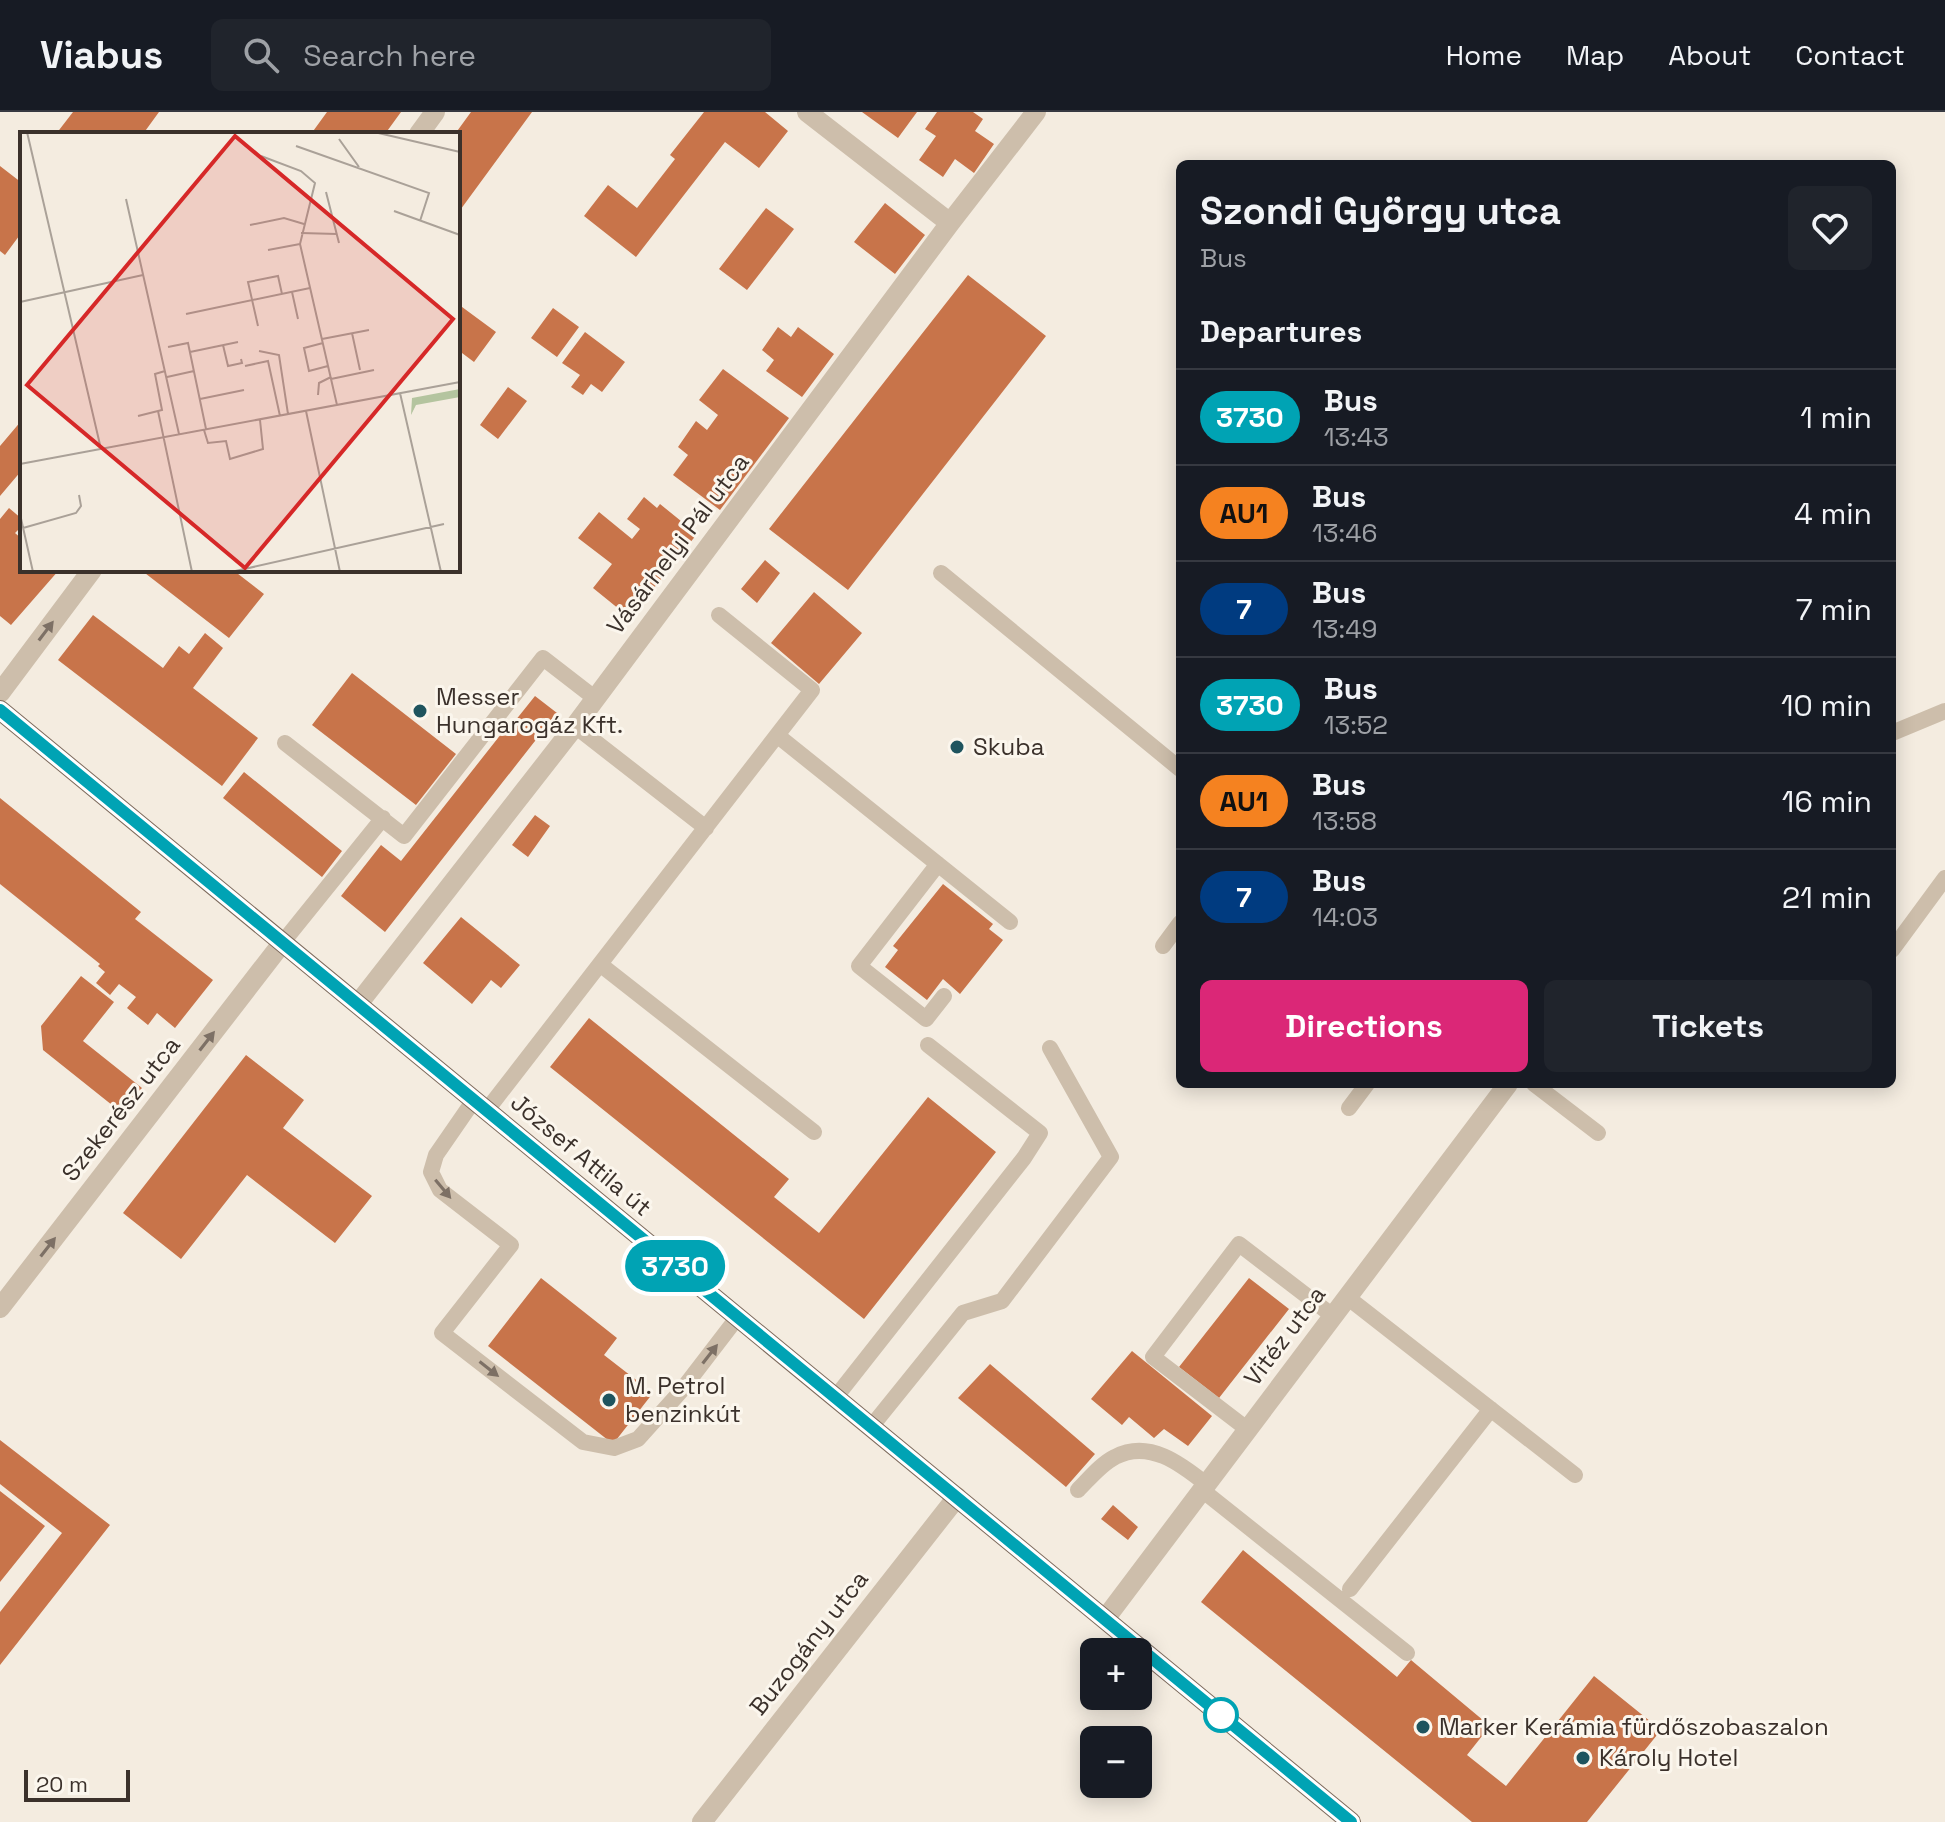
<!DOCTYPE html>
<html lang="en">
<head>
<meta charset="utf-8">
<style>
  body { margin:0; font-family:"Space Grotesk",sans-serif; background:#20242c; color:#f1f3f6; height:100vh; display:flex; flex-direction:column; font-size:30px; white-space:nowrap }
  * { box-sizing:border-box; margin:0 }
  p { font-size:26px; color:#9ea1a6 }
  .icon { flex:none; width:44px; height:44px; fill:none; stroke:currentColor; stroke-width:2; stroke-linecap:round; stroke-linejoin:round }
  .map { position:relative; flex:1; overflow:hidden }
  .side { position:absolute; left:1176px; top:48px; width:720px; height:928px; display:flex; flex-direction:column; background:#171b24; border-radius:12px; box-shadow:0 4px 20px #0003 }
  .side>* { flex:none }
  .badge { padding:0 16px; border-radius:26px; font-size:28px; line-height:52px }
  .fabs { position:absolute; left:1080px; top:1526px; display:grid; gap:16px }
  .fabs a { display:grid; place-items:center; width:72px; height:72px; border-radius:12px; background:#171b24; box-shadow:0 4px 20px #0003; font-size:40px }
  .scale { position:absolute; left:24px; bottom:20px; width:106px; box-sizing:border-box; padding-left:8px; border:4px solid #3b312b; border-top:0; font-size:22px; line-height:28px; white-space:nowrap; color:#3b312b; -webkit-text-stroke:6px #fbf6ed; paint-order:stroke }
  .map>.badge { position:absolute; translate:-50% -50%; box-shadow:0 0 0 4px #fff }
  h2 { padding:0 24px; font-size:30px; line-height:72px }
  .round { display:grid; place-items:center; flex:none; width:84px; height:84px; border-radius:12px; background:#20242c }
  .head { display:flex; align-items:center; justify-content:space-between; height:136px; padding:0 24px }
  h1 { font-size:38px; font-weight:700; line-height:60px }
  .primary-button { display:flex; gap:16px; margin-top:auto; padding:16px 24px }
  .primary-button a { flex:1; height:92px; border-radius:12px; background:#db2777; color:#fff; font-size:32px; font-weight:700; line-height:92px; text-align:center }
  .primary-button a+a { background:#20242c; color:#f1f3f6 }
  ul { padding:0; list-style:none }
  li { display:flex; align-items:center; gap:24px; height:96px; padding:0 24px; border-top:2px solid #363941 }
  li div { flex:1 }
  li b { display:block; font-size:30px }
  li em { font-style:normal }
  li .badge { min-width:88px; font-weight:700; text-align:center }
  header { display:flex; align-items:center; gap:48px; box-sizing:border-box; height:112px; padding:0 40px; background:#171b24; border-bottom:2px solid #363941 }
  header strong { font-size:38px }
  nav { display:flex; gap:44px; margin-inline-start:auto; font-size:28px }
  .search { width:560px; height:72px; background:#20242c; display:flex; align-items:center; gap:20px; box-sizing:border-box; padding:0 28px; border-radius:12px; color:#9ea1a6; font-size:30px }
  .map>svg:first-child { display:block }
</style>
</head>
<body>
<header>
<strong>Viabus</strong>
<div class="search"><svg class="icon" aria-label="search" viewBox="0 0 24 24"><circle cx="10" cy="10" r="6"/><path d="M15 15l6 6"/></svg>Search here</div>
<nav><a>Home</a><a>Map</a><a>About</a><a>Contact</a></nav>
</header>
<div class="map">
<svg width="1945" height="1710" viewBox="0 0 1945 1710">
  <rect width="100%" height="100%" fill="#f4ece0"/>
  <!-- building -->
  <path fill="#c8744a" d="M 73,0 L 159,0 L 143,22 L 56,22 Z
    M 327,0 L 401,0 L 385,22 L 311,22 Z
    M 471,0 L 532,0 L 458,101 L 458,22 L 455,22 Z
    M 704,0 L 765,0 L 788,19 L 759,56 L 725,30 L 636,145 L 584,104 L 608,73 L 637,96 L 675,47 L 670,43 Z
    M 862,0 L 917,0 L 898,26 Z
    M 937,0 L 973,0 L 983,7 L 975,19 L 994,32 L 974,61 L 955,47 L 943,65 L 919,48 L 936,24 L 925,17 Z
    M 0,54 L 22,71 L 22,120 L 5,143 L 0,139 Z
    M 885,91 L 925,123 L 895,162 L 854,130 Z
    M 766,96 L 794,117 L 747,178 L 719,157 Z
    M 968,163 L 1046,224 L 848,478 L 769,417 Z
    M 458,192 L 496,220 L 474,250 L 458,238 Z
    M 553,196 L 579,215 L 557,245 L 531,226 Z
    M 778,215 L 791,225 L 798,215 L 834,242 L 802,285 L 766,259 L 774,248 L 762,238 Z
    M 585,220 L 625,250 L 602,280 L 591,272 L 583,283 L 571,275 L 580,263 L 562,251 Z
    M 723,257 L 789,306 L 720,398 L 673,363 L 688,343 L 678,335 L 696,309 L 707,318 L 718,303 L 699,288 Z
    M 508,275 L 527,289 L 498,327 L 480,313 Z
    M 22,308 L 22,358 L 0,384 L 0,334 Z
    M 644,385 L 657,396 L 660,392 L 697,422 L 630,506 L 593,476 L 612,452 L 578,426 L 599,400 L 632,427 L 640,417 L 627,407 Z
    M 9,396 L 22,407 L 22,414 L 15,421 L 22,427 L 22,458 L 59,458 L 11,513 L 0,504 L 0,407 Z
    M 765,448 L 780,461 L 757,491 L 741,477 Z
    M 141,458 L 233,458 L 264,482 L 229,526 Z
    M 814,480 L 862,521 L 819,572 L 771,531 Z
    M 93,503 L 163,556 L 179,534 L 189,542 L 205,521 L 223,536 L 193,576 L 258,626 L 222,674 L 58,548 Z
    M 352,561 L 456,642 L 416,693 L 312,613 Z
    M 535,584 L 557,601 L 385,820 L 341,784 L 381,733 L 401,749 L 509,612 L 511,614 Z
    M 244,660 L 342,739 L 322,765 L 223,686 Z
    M 0,686 L 141,800 L 135,807 L 213,868 L 175,916 L 157,901 L 148,913 L 127,896 L 136,885 L 119,872 L 110,883 L 96,871 L 105,860 L 98,854 L 100,852 L 0,772 Z
    M 535,703 L 550,714 L 528,745 L 512,733 Z
    M 943,772 L 993,812 L 989,817 L 1003,828 L 960,882 L 943,867 L 927,888 L 885,855 L 898,838 L 893,834 Z
    M 461,805 L 520,853 L 501,876 L 491,868 L 472,892 L 423,851 Z
    M 81,864 L 114,890 L 83,929 L 142,976 L 122,1001 L 43,938 L 41,914 Z
    M 589,906 L 789,1067 L 774,1085 L 819,1121 L 928,985 L 996,1040 L 864,1207 L 550,955 Z
    M 246,943 L 304,988 L 283,1016 L 372,1084 L 335,1131 L 247,1063 L 181,1147 L 123,1101 Z
    M 541,1166 L 617,1226 L 604,1243 L 653,1281 L 613,1332 L 488,1234 Z
    M 1249,1166 L 1289,1197 L 1219,1286 L 1179,1255 Z
    M 1132,1239 L 1212,1304 L 1188,1334 L 1164,1317 L 1154,1326 L 1129,1305 L 1122,1313 L 1091,1287 Z
    M 990,1252 L 1095,1342 L 1066,1375 L 958,1286 Z
    M 0,1328 L 110,1413 L 0,1553 L 0,1500 L 62,1421 L 0,1372 Z
    M 0,1379 L 45,1414 L 0,1470 Z
    M 1113,1393 L 1138,1415 L 1128,1428 L 1101,1407 Z
    M 1243,1438 L 1397,1565 L 1411,1548 L 1490,1614 L 1467,1643 L 1506,1674 L 1594,1564 L 1661,1618 L 1587,1710 L 1472,1710 L 1201,1490 Z"/>
  <g fill="none" stroke-linecap="round" stroke-linejoin="round">
    <!-- lane -->
    <path stroke="#cdbeab" stroke-width="16" d="M 941,461 L 1180,657
      M 575,614 L 706,716
      M 1892,621 L 1945,599
      M 778,624 L 1010,810
      M 285,631 L 404,724 L 543,546 L 596,587
      M 938,752 L 859,854 L 926,907 L 944,884
      M 283,830 L 383,706
      M 1163,834 L 1180,811
      M 1892,838 L 1945,766
      M 601,853 L 814,1020
      M 1534,972 L 1598,1021
      M 474,988 L 436,1043 L 431,1060 L 440,1078 L 511,1133 L 442,1221 L 583,1330 L 614,1336 L 638,1327 L 681,1279 L 737,1206
      M 1349,996 L 1367,972
      M 487,998 L 812,578 L 719,503
      M 1347,1185 L 1575,1363
      M 835,1286 L 1024,1046 L 1040,1021 L 928,933
      M 871,1315 L 963,1201 L 1002,1189 L 1111,1045 L 1050,936
      M 1247,1317 L 1153,1245 L 1239,1132 L 1333,1204
      M 1078,1378 C 1089,1367 1101,1352 1115,1345 C 1149,1327 1181,1352 1206,1372
      M 1202,1378 L 1407,1541
      M 1350,1477 L 1491,1297"/>
    <!-- street -->
    <path stroke="#cdbeab" stroke-width="20" d="M 807,0 L 950,111
      M 419,22 L 435,0
      M 0,581 L 92,458
      M 358,892 L 575,614 L 950,111 L 1036,0
      M 0,1196 L 283,830
      M 1105,1507 L 1508,972
      M 702,1710 L 957,1385"/>
    <!-- primary -->
    <path stroke="#7d6a5c" stroke-width="20" d="M 0,598 L 1351,1710"/>
  </g>
  <!-- one-way arrows -->
  <defs><path id="oneway-solid" d="M-6-.8H1V-3.2L6.5 0L1 3.2V.8H-6Z" transform="scale(2)"/></defs>
  <g fill="#7d7065">
    <use href="#oneway-solid" transform="translate(46 519) rotate(-53)"/>
    <use href="#oneway-solid" transform="translate(207 929) rotate(-52)"/>
    <use href="#oneway-solid" transform="translate(443 1077) rotate(50)"/>
    <use href="#oneway-solid" transform="translate(48 1135) rotate(-52)"/>
    <use href="#oneway-solid" transform="translate(710 1242) rotate(-52)"/>
    <use href="#oneway-solid" transform="translate(489 1257) rotate(38)"/>
  </g>
  <g fill="none" stroke-linecap="round" stroke-linejoin="round">
    <!-- line casing -->
    <g stroke="#fff" stroke-width="18">
      <path id="line" d="M 0,598 L 1351,1710"/>
    </g>
    <!-- line -->
    <use href="#line" stroke="#00a3b4" stroke-width="12"/>
  </g>
  <!-- markers -->
  <g fill="#1f545e" stroke="#fbf6ed" stroke-width="3">
    <circle cx="420" cy="599" r="8"/>
    <circle cx="957" cy="635" r="8"/>
    <circle cx="609" cy="1288" r="8"/>
    <circle cx="1423" cy="1615" r="8"/>
    <circle cx="1583" cy="1646" r="8"/>
  </g>
  <circle fill="#fff" stroke="#00a3b4" stroke-width="4" cx="1221" cy="1603" r="16"/>
  <g text-anchor="middle" stroke-width="6" stroke-linejoin="round" paint-order="stroke">
    <!-- street labels -->
    <g font-size="24" fill="#3b312b" stroke="#fbf6ed">
      <text transform="translate(678 432) rotate(-53)" y="8">Vásárhelyi Pál utca</text>
      <text transform="translate(121 997) rotate(-52)" y="8">Szekerész utca</text>
      <text transform="translate(581 1043) rotate(40)" y="8">József Attila út</text>
      <text transform="translate(1285 1224) rotate(-53)" y="8">Vitéz utca</text>
      <text transform="translate(809 1531) rotate(-52)" y="8">Buzogány utca</text>
    </g>
    <!-- poi labels -->
    <g font-size="24" fill="#3b312b" stroke="#fbf6ed" text-anchor="start">
      <text x="436" y="593">Messer<tspan x="436" dy="28">Hungarogáz Kft.</tspan></text>
      <text x="973" y="643">Skuba</text>
      <text x="625" y="1282">M. Petrol<tspan x="625" dy="28">benzinkút</tspan></text>
      <text x="1439" y="1623">Marker Kerámia fürdőszobaszalon</text>
      <text x="1599" y="1654">Károly Hotel</text>
    </g>
  </g>
  <!-- overview -->
  <g transform="translate(20 20)">
    <rect width="440" height="440" fill="#f4ece0"/>
    <path d="M 440,257 L 440,265 L 396,273 L 391,283 L 392,266 Z" fill="#b4c49f"/>
    <path fill="none" stroke="#aaa198" stroke-width="2" d="M 7,0 L 81,317M 354,0 L 440,20M 319,7 L 339,35M 276,14 L 409,61 L 400,89M 241,24 L 281,39 L 295,51 L 280,112 L 317,273M 306,60 L 319,111M 106,67 L 159,302M 374,79 L 440,103M 230,93 L 264,86 L 284,92M 281,101 L 317,102M 248,118 L 280,112M 272,160 L 278,187M 0,170 L 123,143M 166,182 L 290,156M 238,194 L 228,150 L 258,144 L 262,162M 332,201 L 340,238M 302,207 L 349,198M 303,211 L 284,216 L 289,239 L 308,234M 203,213 L 208,234 L 222,231 L 221,227M 148,215 L 168,211 L 186,297M 239,219 L 259,223 L 268,282M 170,220 L 218,210M 225,234 L 248,229 L 260,284M 147,245 L 174,239M 311,247 L 354,238M 380,261 L 421,440M 298,263 L 299,251 L 311,245M 180,267 L 224,258M 138,279 L 172,440M 286,279 L 320,440M 118,284 L 142,278 L 135,242 L 145,239M 184,298 L 188,311 L 206,309 L 210,327 L 243,317 L 240,288M 0,332 L 440,250M 0,382 L 13,440M 3,396 L 56,381 L 61,374 L 59,363M 211,440 L 424,392"/>
    <path fill="#d62828" fill-opacity="0.15" stroke="#d62828" stroke-width="4" d="M 215,4 L 433,187 L 225,436 L 7,253 Z"/>
    <rect width="440" height="440" fill="none" stroke="#3b312b" stroke-width="4"/>
  </g>
</svg>
<div class="fabs">
<a>+</a>
<a>−</a>
</div>
<div class="scale">20 m</div>
<b class="badge" style="left:675px;top:1154px;background:#00a3b4;color:#fff">3730</b>
<section class="side">
<div class="head"><div><h1>Szondi György utca</h1><p>Bus</p></div><a class="round"><svg class="icon" aria-label="heart" viewBox="0 0 24 24"><path d="M12 20l-8-8c-3-5 5-10 8-4 3-6 11-1 8 4z"/></svg></a></div>
<h2>Departures</h2>
<ul>
<li><span class="badge" style="background:#00a3b4;color:#fff">3730</span><div><b>Bus</b><p>13:43</p></div><em>1 min</em></li>
<li><span class="badge" style="background:#f58220;color:#111">AU1</span><div><b>Bus</b><p>13:46</p></div><em>4 min</em></li>
<li><span class="badge" style="background:#003b80;color:#fff">7</span><div><b>Bus</b><p>13:49</p></div><em>7 min</em></li>
<li><span class="badge" style="background:#00a3b4;color:#fff">3730</span><div><b>Bus</b><p>13:52</p></div><em>10 min</em></li>
<li><span class="badge" style="background:#f58220;color:#111">AU1</span><div><b>Bus</b><p>13:58</p></div><em>16 min</em></li>
<li><span class="badge" style="background:#003b80;color:#fff">7</span><div><b>Bus</b><p>14:03</p></div><em>21 min</em></li>
</ul>
<div class="primary-button"><a>Directions</a><a>Tickets</a></div>
</section>
</div>
</body>
</html>
